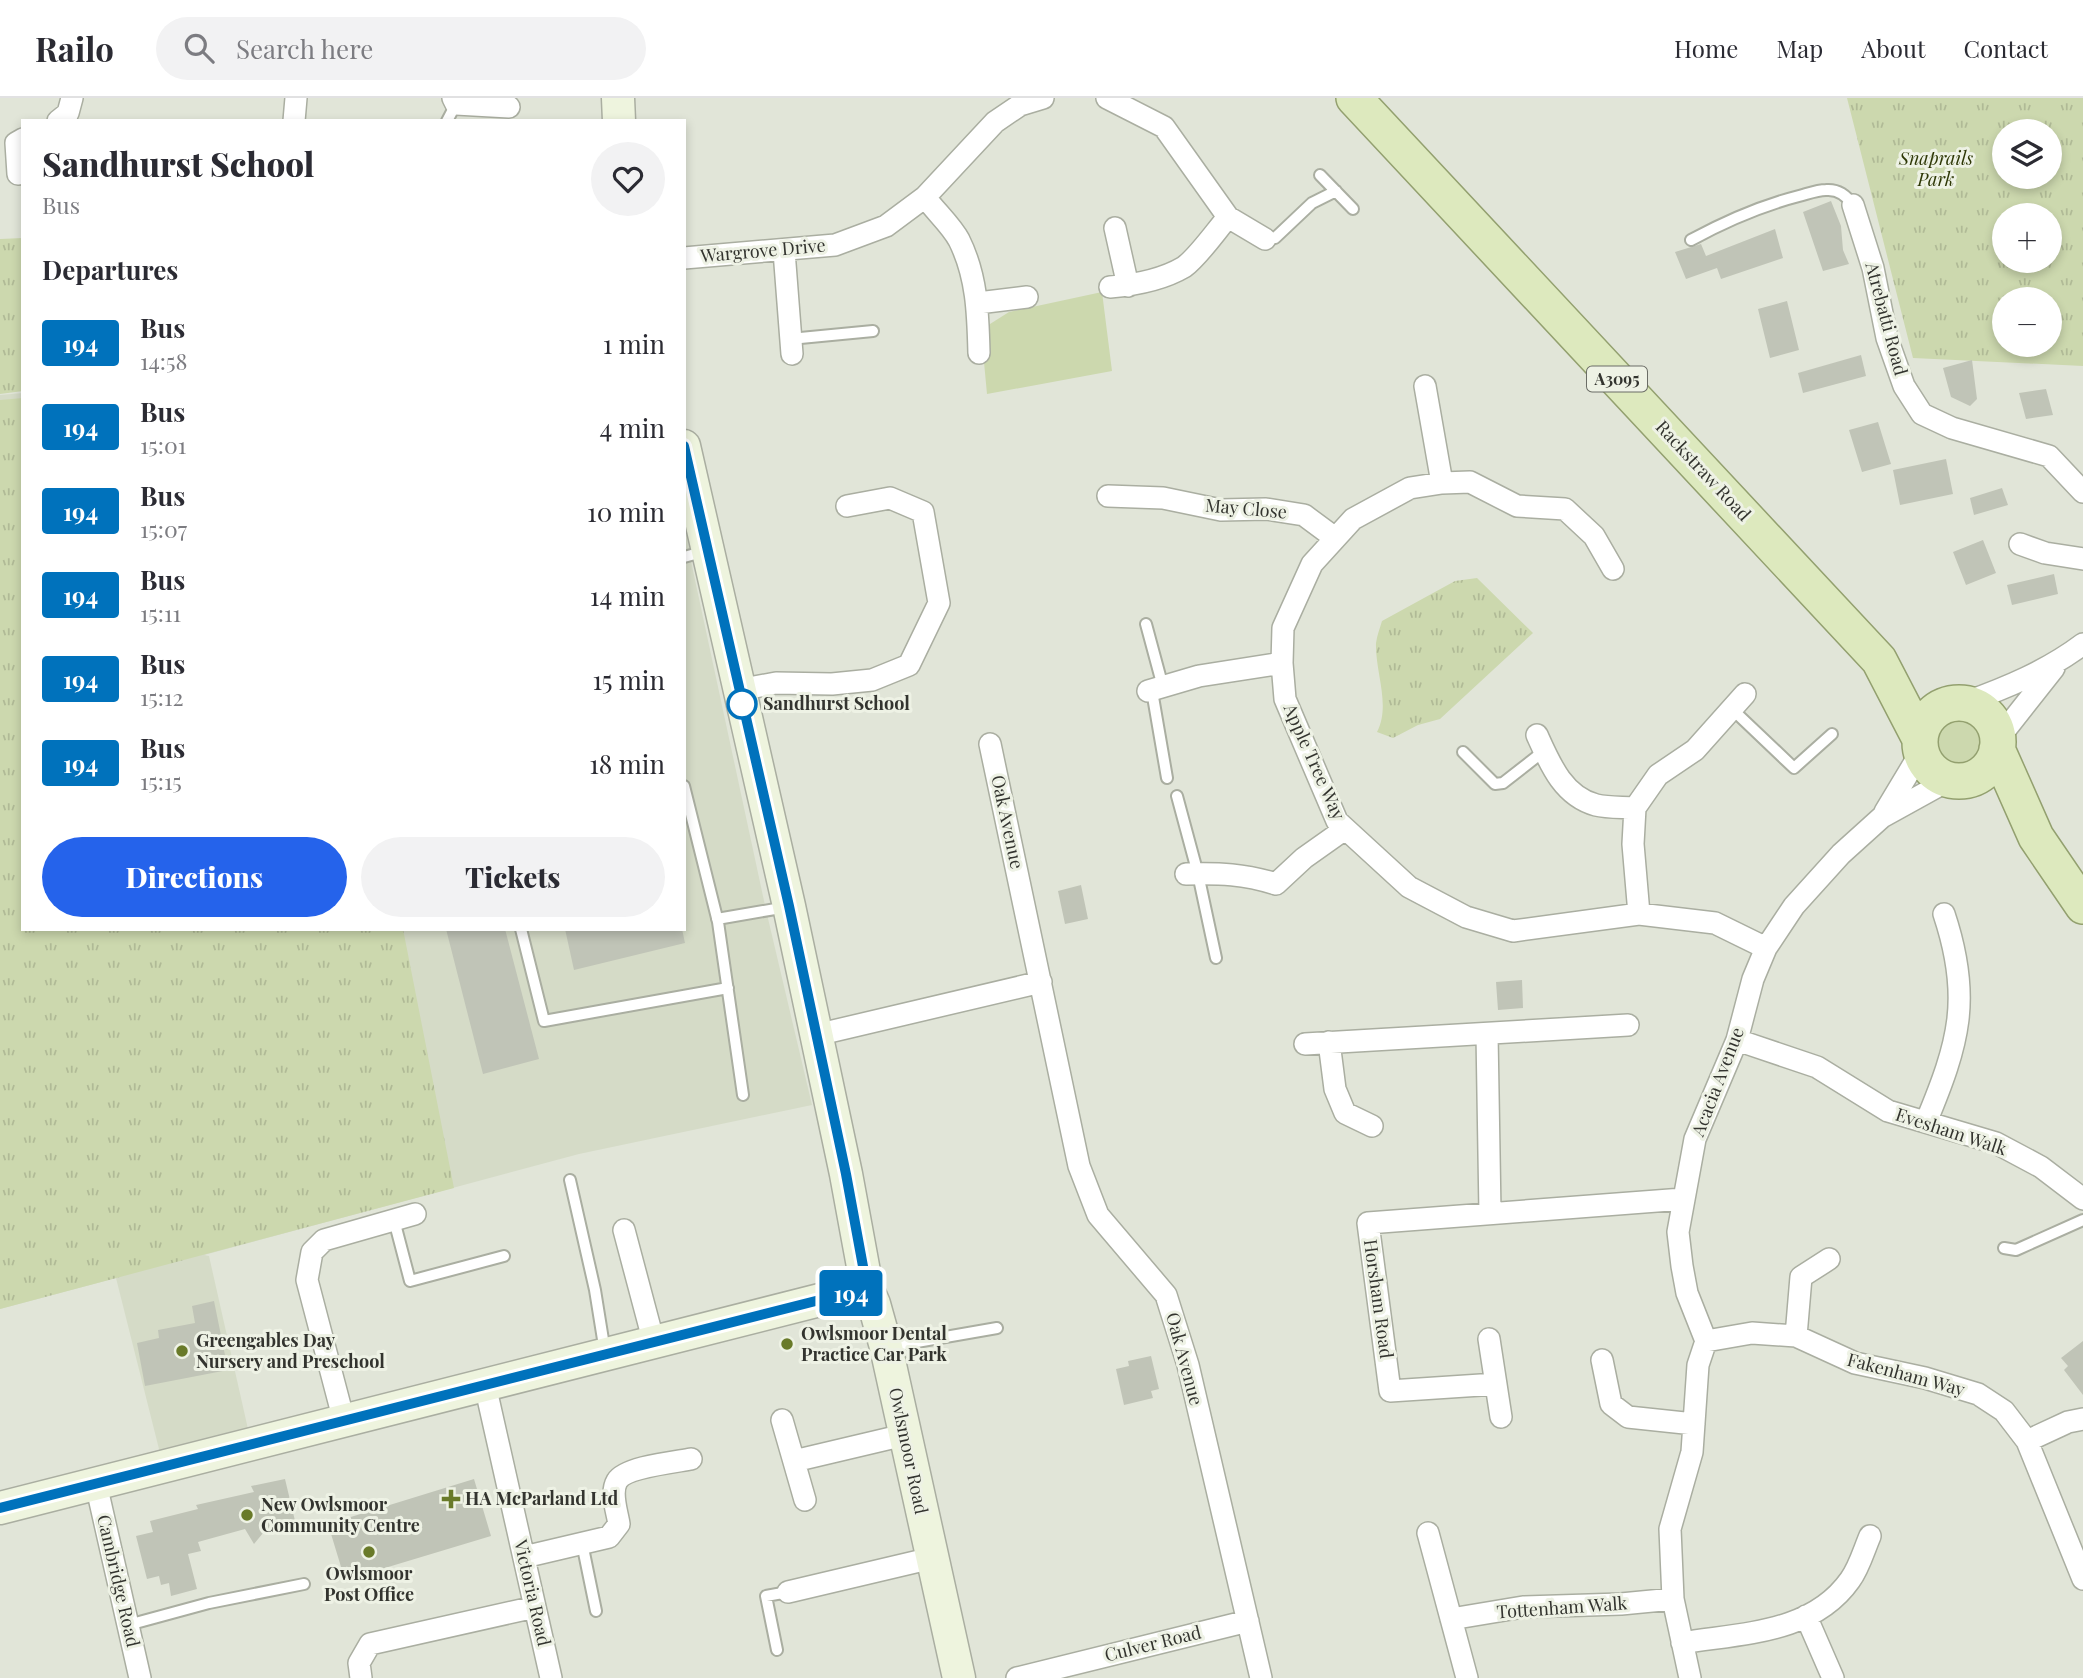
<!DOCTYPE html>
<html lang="en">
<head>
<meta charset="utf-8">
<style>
  body { margin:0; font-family:"Playfair Display",serif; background:#f2f2f3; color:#2b2b33; height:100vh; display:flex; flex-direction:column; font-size:26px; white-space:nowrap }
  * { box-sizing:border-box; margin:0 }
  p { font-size:23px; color:#7c7c81 }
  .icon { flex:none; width:38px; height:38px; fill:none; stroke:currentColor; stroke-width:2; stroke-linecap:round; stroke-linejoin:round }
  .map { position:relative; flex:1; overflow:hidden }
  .panel { position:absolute; left:21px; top:21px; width:665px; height:812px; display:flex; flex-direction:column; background:#fff; border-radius:0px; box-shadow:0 4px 10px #0003 }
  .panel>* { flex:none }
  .badge { padding:0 14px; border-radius:5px; font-size:24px; line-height:46px }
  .tools { position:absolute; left:1992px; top:21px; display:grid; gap:14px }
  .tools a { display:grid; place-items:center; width:70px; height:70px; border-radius:50%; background:#fff; box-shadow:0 4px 10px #0003; font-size:35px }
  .map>.badge { position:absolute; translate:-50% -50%; box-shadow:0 0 0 4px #fff }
  h2 { padding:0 21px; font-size:26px; line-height:63px }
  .round { display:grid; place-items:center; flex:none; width:74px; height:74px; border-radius:37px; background:#f2f2f3 }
  .overview { display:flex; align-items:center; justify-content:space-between; height:119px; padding:0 21px }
  h1 { font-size:33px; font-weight:800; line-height:52px }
  .cta { display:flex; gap:14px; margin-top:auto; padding:14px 21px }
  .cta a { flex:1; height:80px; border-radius:42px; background:#2563eb; color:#fff; font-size:28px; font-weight:800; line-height:80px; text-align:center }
  .cta a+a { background:#f2f2f3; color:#2b2b33 }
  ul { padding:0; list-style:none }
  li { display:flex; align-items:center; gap:21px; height:84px; padding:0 21px }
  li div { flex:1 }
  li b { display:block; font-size:26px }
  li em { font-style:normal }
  li .badge { min-width:77px; font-weight:700; text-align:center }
  header { display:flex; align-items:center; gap:42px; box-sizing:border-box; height:98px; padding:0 35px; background:#fff; border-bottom:2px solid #e1e1e2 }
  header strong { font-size:33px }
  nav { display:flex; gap:38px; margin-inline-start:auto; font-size:24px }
  .search { width:490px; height:63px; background:#f2f2f3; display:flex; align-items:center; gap:18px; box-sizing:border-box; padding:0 24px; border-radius:38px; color:#7c7c81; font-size:26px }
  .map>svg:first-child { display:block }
</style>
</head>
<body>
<header>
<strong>Railo</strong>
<div class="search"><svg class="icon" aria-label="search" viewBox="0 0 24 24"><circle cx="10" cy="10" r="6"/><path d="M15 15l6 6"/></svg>Search here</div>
<nav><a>Home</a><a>Map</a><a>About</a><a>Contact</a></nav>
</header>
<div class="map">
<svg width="2083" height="1580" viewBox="0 0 2083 1580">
  <defs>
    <pattern id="park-tufts" width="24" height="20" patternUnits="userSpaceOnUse" patternTransform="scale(1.75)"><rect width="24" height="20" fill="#ccd8ae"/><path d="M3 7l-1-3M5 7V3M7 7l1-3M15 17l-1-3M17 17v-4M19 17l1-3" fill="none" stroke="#b0ba96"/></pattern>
  </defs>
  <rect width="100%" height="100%" fill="#e1e5d8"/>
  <!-- built -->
  <path fill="#d5dbc7" d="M 23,295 L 23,831 L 684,831 L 684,420 L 692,468 L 766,812 L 812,1007 L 579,1056 L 204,1157 L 209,1158 L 248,1331 L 160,1355 L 116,1180 L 0,1211 L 0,297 Z"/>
  <!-- grass -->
  <path fill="#ccd8ae" d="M 1102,194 L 1112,273 L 987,296 L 982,243 L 990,226 L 1009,214 Z
    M1934 646a26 26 0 1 1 52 0a26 26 0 1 1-52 0Z"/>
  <!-- park -->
  <path fill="url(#park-tufts)" fill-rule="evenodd" d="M 1847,0 L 2083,0 L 2083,268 L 1913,260 ZM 2004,33 L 2049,33 L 2049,79 L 2004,79 ZM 2004,117 L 2049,117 L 2049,163 L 2004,163 ZM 2004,201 L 2049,201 L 2049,247 L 2004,247 Z
    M 23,140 L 23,293 L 0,296 L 0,141 Z
    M 23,300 L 23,831 L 403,831 L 454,1090 L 0,1211 L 0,302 Z
    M 1477,480 L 1533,535 L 1440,621 L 1418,627 L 1393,640 L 1377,634 C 1391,607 1375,574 1376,545 C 1377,537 1380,530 1382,523 L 1455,483 Z"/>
  <!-- building -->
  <path fill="#c0c4b7" d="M 1831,103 L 1841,128 L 1843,152 L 1849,166 L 1823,173 L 1803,114 Z
    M 1775,131 L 1783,160 L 1721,181 L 1717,170 L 1686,181 L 1675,154 L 1701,146 L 1706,158 Z
    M 1787,203 L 1799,252 L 1770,260 L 1758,211 Z
    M 1861,257 L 1866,278 L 1803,295 L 1798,275 Z
    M 1972,262 L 1977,301 L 1970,308 L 1951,299 L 1943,270 Z
    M 2046,291 L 2053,317 L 2026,321 L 2019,295 Z
    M 1878,324 L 1891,366 L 1862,374 L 1849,332 Z
    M 1946,361 L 1953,396 L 1900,407 L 1893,372 Z
    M 2002,390 L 2008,407 L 1974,417 L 1970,400 Z
    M 1983,442 L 1996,475 L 1966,487 L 1953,454 Z
    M 2054,476 L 2058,496 L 2012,507 L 2007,487 Z
    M 1081,787 L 1088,821 L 1065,826 L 1058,793 Z
    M 446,831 L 505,831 L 539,961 L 483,976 Z
    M 565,831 L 682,831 L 685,845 L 574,872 Z
    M 1522,882 L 1523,910 L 1498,912 L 1496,884 Z
    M 214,1203 L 228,1272 L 145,1288 L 137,1245 L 159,1240 L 158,1232 L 195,1225 L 192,1208 Z
    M 2083,1243 L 2083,1297 L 2064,1272 L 2068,1268 L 2061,1260 Z
    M 1151,1258 L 1159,1291 L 1151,1293 L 1153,1300 L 1124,1307 L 1116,1271 L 1129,1268 L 1128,1263 Z
    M 285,1381 L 296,1427 L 263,1435 L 254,1446 L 245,1431 L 198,1444 L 201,1453 L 188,1456 L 197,1491 L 171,1498 L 169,1485 L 161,1487 L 159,1478 L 147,1481 L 136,1438 L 153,1434 L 150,1423 L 198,1411 L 196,1407 L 254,1394 L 251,1388 Z
    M 474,1381 L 491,1438 L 345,1482 L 328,1426 Z"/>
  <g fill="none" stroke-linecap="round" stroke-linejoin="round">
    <!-- lane casing -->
    <g stroke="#aaaea1" stroke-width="14">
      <path id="lane" d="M 447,23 L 456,6
        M 1320,77 L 1353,111
        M 1265,141 L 1275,140 L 1312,105 L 1336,93
        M 1691,142 C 1726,123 1760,108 1799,98 C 1807,96 1817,92 1826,92 C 1838,91 1847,98 1853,107
        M 790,241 L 873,233
        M 684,459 L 706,453
        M 1146,526 L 1163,589
        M 1152,593 L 1167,680
        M 1732,611 L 1794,670 L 1832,636
        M 1463,654 L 1495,686 L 1503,685 L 1544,653
        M 684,688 L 718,824 L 743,997
        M 1177,698 L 1198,776 L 1216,860
        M 717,821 L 787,809
        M 521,831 L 544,923 L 728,890
        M 570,1082 L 595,1192 L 605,1254
        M 394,1122 L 410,1183 L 504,1158
        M 2004,1150 L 2016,1152 L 2083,1122
        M 888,1249 L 997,1230
        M 582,1445 L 596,1513
        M 128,1527 L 209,1505 L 304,1486
        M 777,1552 L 766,1498 L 788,1494"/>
    </g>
    <!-- street casing -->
    <g stroke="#aaaea1" stroke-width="24">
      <path id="street" d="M 453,0 L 456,6 L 509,9
        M 1107,0 L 1164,29 L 1228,119 L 1265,141
        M 58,23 L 68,15 L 72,0
        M 294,23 L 296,0
        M 18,76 L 16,45 L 23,41
        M 925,99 C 935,113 951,127 959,142 C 977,178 978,215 979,255
        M 1853,107 L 1873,170 L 1887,240 L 1904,288 L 1922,316 L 1952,330 L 2049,358 L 2083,394
        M 1115,130 L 1128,188
        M 784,153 L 792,256
        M 684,160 L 835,147 L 886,128 L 925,99 L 995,24 L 1020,7 L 1043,0
        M 1110,189 C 1134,187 1162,182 1184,169 C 1198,159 1216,133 1228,119
        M 978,205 L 1027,199
        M 1425,288 L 1442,385
        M 1108,398 L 1163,400 L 1221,412 L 1266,411 L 1304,417 L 1335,440
        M 2020,446 L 2045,455 L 2083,461
        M 1613,471 L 1594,438 L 1565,411 L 1517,408 L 1470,384 L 1442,385 L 1410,390 L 1353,421 L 1312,466 L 1283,530 L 1282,565 L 1285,601 L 1337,723 L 1409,789 L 1466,819 L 1513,833 L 1639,816 L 1715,825 L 1766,850
        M 738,592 L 776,585 L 832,586 L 872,582 L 909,567 L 939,505 L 923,414 L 890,400 L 847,408
        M 1148,593 L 1199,578 L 1282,565
        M 1964,605 C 2006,590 2047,573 2083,546
        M 1537,637 C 1550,666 1563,698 1596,707 C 1608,710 1623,709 1635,710
        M 1998,641 L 2054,570
        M 990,646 L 1079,1068 L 1098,1117 L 1166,1197 L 1188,1267 L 1261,1580
        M 1885,714 L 1921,654
        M 1186,776 C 1220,775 1244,776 1276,786 L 1304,760 L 1345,731
        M 1639,816 L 1633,746 L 1635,710 L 1658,677 L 1695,652 L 1745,596
        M 1487,936 L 1490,1115
        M 816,937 L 1041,884
        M 1737,942 L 1817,969 L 1888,1013 L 1996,1045 L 2041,1069 L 2083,1101
        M 1329,944 L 1335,991 L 1345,1015 L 1372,1028
        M 1305,946 L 1628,927
        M 1926,1024 C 1959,945 1972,900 1944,816
        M 624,1132 L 654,1245
        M 1796,1238 L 1801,1179 L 1829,1161
        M 1489,1241 L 1501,1319
        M 1706,1243 L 1752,1235 L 1796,1238 L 1855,1265 L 1925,1280 L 1978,1296 L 2004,1313 L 2027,1343 L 2083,1481
        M 1602,1262 L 1611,1306 L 1628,1319 L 1694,1326
        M 1496,1286 L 1390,1293 L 1368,1125 L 1683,1101
        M 485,1287 L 551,1580
        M 782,1322 L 805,1402
        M 344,1323 L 307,1182 L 312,1154 L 324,1142 L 415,1116
        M 2027,1343 L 2068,1324 L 2083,1321
        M 794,1363 L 904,1337
        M 96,1386 L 140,1580
        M 1428,1435 L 1467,1580
        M 524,1459 L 609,1439 L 619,1426 C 617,1413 610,1395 617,1383 C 625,1369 675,1364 691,1361
        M 788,1494 L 932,1460
        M 1806,1518 L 1833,1580
        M 1451,1521 L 1523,1509 L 1621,1506 L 1673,1501
        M 1682,1545 C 1741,1535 1812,1536 1850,1482 C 1859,1470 1864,1452 1870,1438
        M 361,1580 L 359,1565 L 370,1546 L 535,1509
        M 1017,1580 L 1248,1523
        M 1690,1580 L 1673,1501 L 1670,1431 L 1692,1354 L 1698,1267 L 1706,1243 L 1687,1195 L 1682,1168 L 1678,1134 L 1695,1041 L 1737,942 L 1753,881 L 1766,850 L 1794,808 L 1841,756 L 1882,719 L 1949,682"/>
    </g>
    <!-- secondary casing -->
    <g stroke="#aaaea1" stroke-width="35">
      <path id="secondary" d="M 618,0 L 619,23
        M 684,348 L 789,808 L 846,1076 L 867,1190 L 874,1206 L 886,1249 L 959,1580
        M 0,1410 L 867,1190"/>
    </g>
    <!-- primary casing -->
    <g stroke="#93a06f" stroke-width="38">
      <path id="primary" d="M 1354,0 L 1879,562 L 1919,639
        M1920 644a39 39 0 1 1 78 0a39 39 0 1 1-78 0Z
        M 1997,651 L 2036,739 L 2083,808"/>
    </g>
    <!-- lane -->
    <use href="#lane" stroke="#fff" stroke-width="10"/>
    <!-- street -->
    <use href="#street" stroke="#fff" stroke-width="21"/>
    <!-- secondary -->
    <use href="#secondary" stroke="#eef4de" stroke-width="32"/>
    <!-- primary -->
    <use href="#primary" stroke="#dde9be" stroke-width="35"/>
  </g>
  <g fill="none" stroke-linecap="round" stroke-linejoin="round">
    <!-- line casing -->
    <g stroke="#fff" stroke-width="16">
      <path id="line" d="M 0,1410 L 867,1190 L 846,1076 L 789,808 L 684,348"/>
    </g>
    <!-- line -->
    <use href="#line" stroke="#0072bc" stroke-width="10"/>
  </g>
  <!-- markers -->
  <circle fill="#fff" stroke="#0072bc" stroke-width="3.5" cx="742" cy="606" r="14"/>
  <g fill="#697a29" stroke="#eef2e5" stroke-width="2.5">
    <circle cx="787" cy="1246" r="7"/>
    <circle cx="182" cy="1253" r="7"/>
    <path d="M447.5 1390.5h7v7h7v7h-7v7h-7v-7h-7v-7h7z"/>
    <circle cx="247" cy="1417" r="7"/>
    <circle cx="369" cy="1454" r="7"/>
  </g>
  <g text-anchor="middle" stroke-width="6" stroke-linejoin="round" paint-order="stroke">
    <!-- shield labels -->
    <rect fill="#eef2e5" stroke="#6b6d66" stroke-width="2" x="1587" y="268.5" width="60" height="25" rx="5"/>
    <g font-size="16" font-weight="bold" fill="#33342f">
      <text x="1617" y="287">A3095</text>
    </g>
    <!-- park labels -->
    <g font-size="18" font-style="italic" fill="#2e3806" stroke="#eef2e5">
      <text x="1936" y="67">Snaprails<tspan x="1936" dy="21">Park</tspan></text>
    </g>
    <!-- street labels -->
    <g font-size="18" fill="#33342f" stroke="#eef2e5">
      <text transform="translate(763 153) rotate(-5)" y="6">Wargrove Drive</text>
      <text transform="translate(1886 221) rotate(75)" y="6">Atrebatti Road</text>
      <text transform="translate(1703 373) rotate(47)" y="6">Rackstraw Road</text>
      <text transform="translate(1246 411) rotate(5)" y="6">May Close</text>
      <text transform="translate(1314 664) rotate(66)" y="6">Apple Tree Way</text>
      <text transform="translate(1007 724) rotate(78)" y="6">Oak Avenue</text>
      <text transform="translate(1718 984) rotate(-69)" y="6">Acacia Avenue</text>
      <text transform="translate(1951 1034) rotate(18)" y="6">Evesham Walk</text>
      <text transform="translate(1378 1201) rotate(82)" y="6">Horsham Road</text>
      <text transform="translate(1184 1261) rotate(75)" y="6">Oak Avenue</text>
      <text transform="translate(1906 1277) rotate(15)" y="6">Fakenham Way</text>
      <text transform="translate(908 1353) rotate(78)" y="6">Owlsmoor Road</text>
      <text transform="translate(118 1483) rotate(77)" y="6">Cambridge Road</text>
      <text transform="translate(532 1495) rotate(77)" y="6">Victoria Road</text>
      <text transform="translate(1562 1510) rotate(-4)" y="6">Tottenham Walk</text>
      <text transform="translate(1153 1546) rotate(-14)" y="6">Culver Road</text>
    </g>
    <!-- stop labels -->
    <g font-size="18" font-weight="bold" fill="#33342f" stroke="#eef2e5" text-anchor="start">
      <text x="763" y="612">Sandhurst School</text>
    </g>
    <!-- poi labels -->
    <g font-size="18" font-weight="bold" fill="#33342f" stroke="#eef2e5" text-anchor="start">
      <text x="801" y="1242">Owlsmoor Dental<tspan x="801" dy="21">Practice Car Park</tspan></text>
      <text x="196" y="1249">Greengables Day<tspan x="196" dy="21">Nursery and Preschool</tspan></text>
      <text x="465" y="1407">HA McParland Ltd</text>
      <text x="261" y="1413">New Owlsmoor<tspan x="261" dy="21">Community Centre</tspan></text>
      <text x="369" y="1482" text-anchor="middle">Owlsmoor<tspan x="369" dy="21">Post Office</tspan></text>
    </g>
  </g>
</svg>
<div class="tools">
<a><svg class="icon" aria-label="layers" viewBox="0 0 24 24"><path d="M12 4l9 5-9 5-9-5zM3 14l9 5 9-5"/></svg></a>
<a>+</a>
<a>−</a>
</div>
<b class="badge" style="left:851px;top:1195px;background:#0072bc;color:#fff">194</b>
<section class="panel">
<div class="overview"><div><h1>Sandhurst School</h1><p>Bus</p></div><a class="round"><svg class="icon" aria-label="heart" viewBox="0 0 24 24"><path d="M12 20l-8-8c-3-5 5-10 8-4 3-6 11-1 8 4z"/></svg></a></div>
<h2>Departures</h2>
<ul>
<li><span class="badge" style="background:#0072bc;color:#fff">194</span><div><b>Bus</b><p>14:58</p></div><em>1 min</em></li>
<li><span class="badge" style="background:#0072bc;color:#fff">194</span><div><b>Bus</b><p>15:01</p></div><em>4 min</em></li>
<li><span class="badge" style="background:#0072bc;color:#fff">194</span><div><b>Bus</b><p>15:07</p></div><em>10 min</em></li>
<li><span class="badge" style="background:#0072bc;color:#fff">194</span><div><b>Bus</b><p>15:11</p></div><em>14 min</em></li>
<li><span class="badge" style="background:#0072bc;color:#fff">194</span><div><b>Bus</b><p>15:12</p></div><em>15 min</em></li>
<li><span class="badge" style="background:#0072bc;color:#fff">194</span><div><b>Bus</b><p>15:15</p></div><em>18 min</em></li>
</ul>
<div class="cta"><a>Directions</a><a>Tickets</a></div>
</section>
</div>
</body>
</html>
